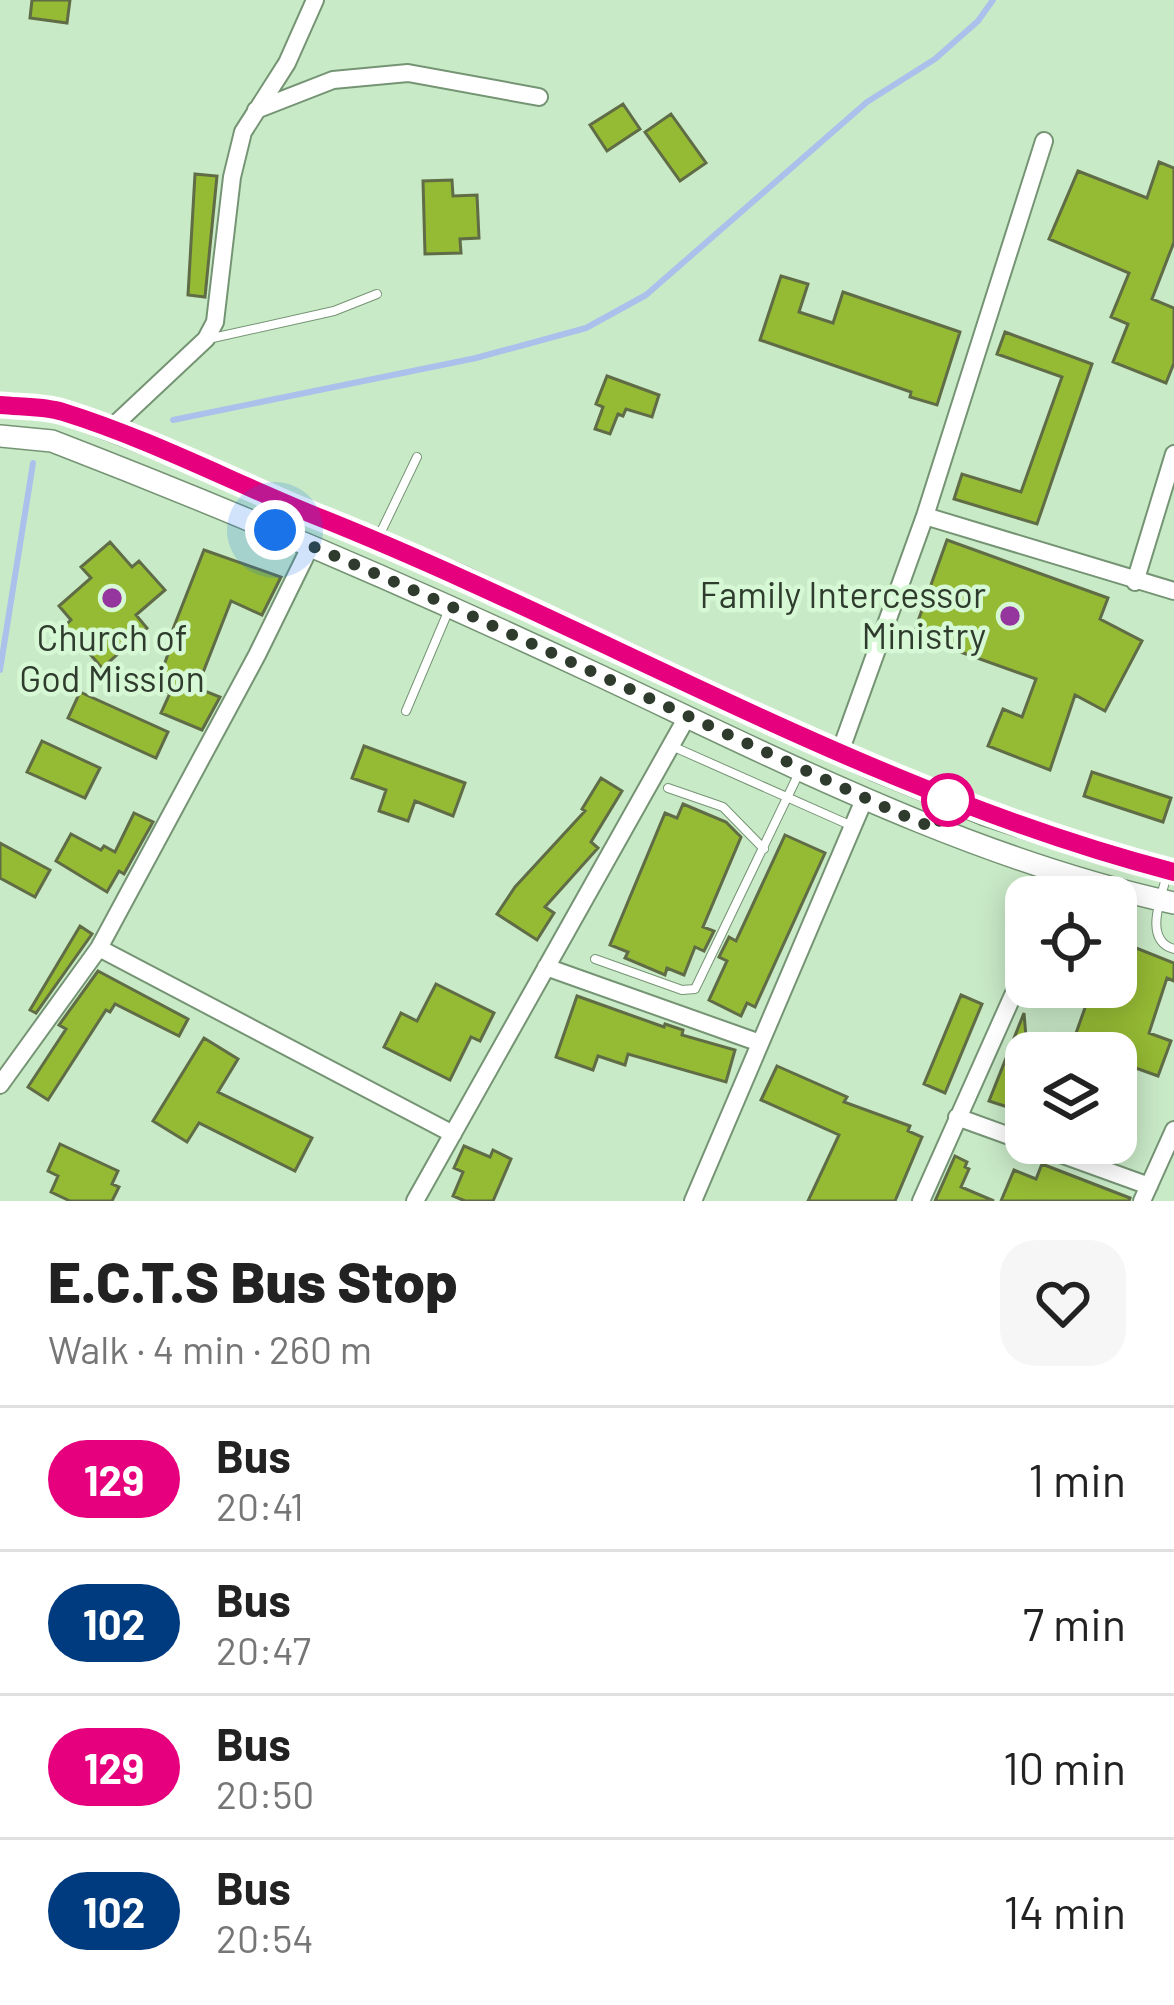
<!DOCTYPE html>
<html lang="en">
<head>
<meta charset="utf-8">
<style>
  body { margin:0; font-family:Barlow,sans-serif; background:#f6f6f6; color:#222; height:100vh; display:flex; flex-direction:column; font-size:45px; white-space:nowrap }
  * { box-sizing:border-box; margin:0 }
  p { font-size:39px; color:#767676 }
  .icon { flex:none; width:66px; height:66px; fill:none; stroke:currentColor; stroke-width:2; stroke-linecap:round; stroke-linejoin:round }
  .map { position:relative; height:1201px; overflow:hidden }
  .details { display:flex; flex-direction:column; background:#fff; flex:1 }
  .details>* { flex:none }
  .badge { padding:0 24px; border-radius:39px; font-size:42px; line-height:78px }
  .tools { position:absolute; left:1005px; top:876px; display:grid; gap:24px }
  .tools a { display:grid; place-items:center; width:132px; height:132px; border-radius:24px; background:#fff; box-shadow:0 6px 30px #0003; font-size:60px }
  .you { position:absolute; width:60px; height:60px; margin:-30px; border:9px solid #fff; border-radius:50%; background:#1a73e8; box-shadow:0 0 0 18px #1a73e833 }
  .map>.badge { position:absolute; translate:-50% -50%; box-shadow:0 0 0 6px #fff }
  .round { display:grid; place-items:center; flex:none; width:126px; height:126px; border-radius:36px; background:#f6f6f6 }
  .summary { display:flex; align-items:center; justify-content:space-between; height:204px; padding:0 48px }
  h1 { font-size:57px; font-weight:800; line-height:90px }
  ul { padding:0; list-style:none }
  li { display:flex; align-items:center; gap:36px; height:144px; padding:0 48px; border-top:3px solid #e0e0e0 }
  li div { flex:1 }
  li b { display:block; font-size:45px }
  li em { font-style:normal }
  li .badge { min-width:132px; font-weight:700; text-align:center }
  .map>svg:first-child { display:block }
</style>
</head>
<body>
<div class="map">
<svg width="1174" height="1201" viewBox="0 0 1174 1201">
  <rect width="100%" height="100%" fill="#c9eac7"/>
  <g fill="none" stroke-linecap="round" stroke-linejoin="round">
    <!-- stream -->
    <path stroke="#abc0eb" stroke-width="6" d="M 173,420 L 476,358 L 586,328 L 646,295 L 867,102 L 935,59 L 978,21 L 993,0
      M 0,670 L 33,463"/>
  </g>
  <!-- building -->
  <path fill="#95ba34" stroke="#5f6c46" stroke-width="3" d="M 32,0 L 70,0 L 67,23 L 30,18 Z
    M 623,104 L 640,129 L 607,151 L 590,125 Z
    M 671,114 L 706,163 L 680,181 L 645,132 Z
    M 1159,162 L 1174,168 L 1174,242 L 1152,299 L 1174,308 L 1174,363 L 1166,383 L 1113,362 L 1128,324 L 1111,317 L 1129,273 L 1049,239 L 1078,171 L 1147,198 Z
    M 195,174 L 217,176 L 205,297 L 188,295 Z
    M 452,180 L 453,196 L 477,195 L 479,238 L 460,239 L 461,253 L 425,254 L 423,181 Z
    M 781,276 L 808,284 L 799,312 L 833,323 L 843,292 L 960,332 L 937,405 L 910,397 L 911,392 L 760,340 Z
    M 1005,332 L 1092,364 L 1037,524 L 954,499 L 962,474 L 1021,492 L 1062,377 L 997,354 Z
    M 607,376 L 659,395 L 652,417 L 626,409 L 623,416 L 618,414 L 610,434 L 595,429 L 603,407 L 596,404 Z
    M 947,540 L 1108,598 L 1100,619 L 1142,641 L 1105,711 L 1075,695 L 1050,770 L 988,746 L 1003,709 L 1022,717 L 1036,679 L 913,635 Z
    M 110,542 L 132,567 L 139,561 L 165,590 L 136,615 L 147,628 L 102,668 L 83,646 L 76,653 L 58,632 L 71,620 L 59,606 L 91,578 L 81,567 Z
    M 204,550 L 281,577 L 262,615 L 231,601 L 197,688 L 220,697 L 202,730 L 161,713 L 170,693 L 156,688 L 168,654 L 164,652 Z
    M 80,692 L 168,732 L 156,758 L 68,718 Z
    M 42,741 L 100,768 L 85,798 L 27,772 Z
    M 364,746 L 465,783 L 453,816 L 415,801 L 408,821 L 379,811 L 386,790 L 352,778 Z
    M 1092,772 L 1171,798 L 1163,822 L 1084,796 Z
    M 601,778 L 622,791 L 591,842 L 598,848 L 545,907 L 554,913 L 537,940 L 497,914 L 515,887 L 585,811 L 582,809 Z
    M 683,804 L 726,822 L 741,837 L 703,927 L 714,931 L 704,951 L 695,947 L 684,975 L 667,968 L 665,975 L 625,958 L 628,952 L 610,945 L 665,813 L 677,818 Z
    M 134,813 L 153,822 L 124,874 L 119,871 L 107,892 L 56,861 L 71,834 L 101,850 L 104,846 L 115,852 Z
    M 785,835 L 825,853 L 755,1007 L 747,1003 L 741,1016 L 709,1000 L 727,961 L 719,957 L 729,937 L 736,941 Z
    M 0,843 L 50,870 L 35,897 L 0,878 Z
    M 80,926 L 92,934 L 36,1013 L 30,1010 Z
    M 1116,940 L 1174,963 L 1174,981 L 1167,978 L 1149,1033 L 1171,1041 L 1158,1076 L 1116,1061 L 1116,1053 L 1069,1053 L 1086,1005 L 1040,990 L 1116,987 Z
    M 98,971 L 188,1019 L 179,1036 L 115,1004 L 110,1012 L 106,1010 L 48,1100 L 28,1087 L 66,1029 L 59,1025 Z
    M 436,984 L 494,1013 L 480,1041 L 471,1037 L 450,1080 L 384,1047 L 401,1013 L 417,1021 Z
    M 961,995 L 982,1004 L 945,1093 L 924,1084 Z
    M 577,996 L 664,1027 L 665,1024 L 683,1030 L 682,1035 L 735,1050 L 726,1082 L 628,1054 L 625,1065 L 598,1056 L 593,1070 L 556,1057 Z
    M 1024,1013 L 1026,1037 L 1066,1051 L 1026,1053 L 1026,1113 L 989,1101 Z
    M 204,1038 L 238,1059 L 218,1092 L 312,1138 L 295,1171 L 199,1123 L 187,1142 L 153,1121 Z
    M 777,1066 L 847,1097 L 844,1102 L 910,1126 L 908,1131 L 922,1137 L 895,1201 L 808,1201 L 839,1135 L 761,1100 Z
    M 60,1144 L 118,1171 L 112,1184 L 119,1187 L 112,1201 L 70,1201 L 51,1192 L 58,1176 L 48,1171 Z
    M 464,1146 L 490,1157 L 493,1150 L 511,1159 L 493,1201 L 465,1201 L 453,1196 L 463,1172 L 454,1168 Z
    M 955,1156 L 967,1162 L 965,1167 L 969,1169 L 961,1187 L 994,1201 L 935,1201 Z
    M 1042,1164 L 1130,1198 L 1129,1201 L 1001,1201 L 1014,1170 L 1036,1179 Z"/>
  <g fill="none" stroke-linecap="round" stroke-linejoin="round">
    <!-- lane casing -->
    <g stroke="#759474" stroke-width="10">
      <path id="lane" d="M 208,339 L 334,311 L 377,294
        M 378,538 L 417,457
        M 406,711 L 450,607
        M 674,747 L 852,826
        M 668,788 L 723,807 L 764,849
        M 1168,871 C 1162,896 1142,940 1174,949
        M 595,959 L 682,990 L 695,989 L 798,775"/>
    </g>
    <!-- street casing -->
    <g stroke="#759474" stroke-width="20">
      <path id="street" d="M 256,110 L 333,80 L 408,73 L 539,97
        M 109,430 L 206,339 L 215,322 L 232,177 L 243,132 L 287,63 L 315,0
        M 925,516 L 1174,591
        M 1135,582 L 1174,454
        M 840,752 L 925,516 L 1044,141
        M 1058,897 L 1068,875
        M 99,948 L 453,1134
        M 546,967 L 760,1043
        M 0,1085 L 99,948 L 257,655 L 311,545
        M 957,1117 L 1026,1142
        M 1030,1143 L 1149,1186
        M 415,1201 L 687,717
        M 693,1201 L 864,800
        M 921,1201 L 1026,966
        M 1142,1201 L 1174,1130"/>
    </g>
    <!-- secondary casing -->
    <g stroke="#759474" stroke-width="24">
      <path id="secondary" d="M 0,405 L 59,410 L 180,457 L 463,577 L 877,771 L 983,814 L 1077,845 L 1174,871
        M 0,436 L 52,441 C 236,512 415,589 594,673 C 782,761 969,858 1174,903"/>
    </g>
    <!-- lane -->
    <use href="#lane" stroke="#fff" stroke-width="8"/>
    <!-- street -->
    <use href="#street" stroke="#fff" stroke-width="16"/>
    <!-- secondary -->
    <use href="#secondary" stroke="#fff" stroke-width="21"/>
  </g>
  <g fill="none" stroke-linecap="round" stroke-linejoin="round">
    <!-- line casing -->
    <g stroke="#fff" stroke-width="27">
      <path id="line" d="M 0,405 C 20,407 44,406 63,412 C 150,439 232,482 316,516 C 604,631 872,794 1174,872"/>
    </g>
    <!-- line -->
    <use href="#line" stroke="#e6007e" stroke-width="18"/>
    <!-- walk -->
    <path stroke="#2e3b2d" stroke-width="12" stroke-dasharray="0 21.6" d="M 275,530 L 450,606 L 900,814 L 936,829 L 948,800"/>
  </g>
  <!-- markers -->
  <g fill="#95369f" stroke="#d6f8d4" stroke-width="4.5">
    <circle cx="112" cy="598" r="12"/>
    <circle cx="1010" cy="616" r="12"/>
  </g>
  <circle fill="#fff" stroke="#e6007e" stroke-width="6" cx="948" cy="800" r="24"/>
  <g text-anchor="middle" stroke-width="9" stroke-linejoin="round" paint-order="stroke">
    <!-- poi labels -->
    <g font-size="36" fill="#2e3b2d" stroke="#d6f8d4" text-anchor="end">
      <text x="986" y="608">Family Intercessor<tspan x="986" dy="41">Ministry</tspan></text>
      <text x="112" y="651" text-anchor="middle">Church of<tspan x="112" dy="41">God Mission</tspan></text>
    </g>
  </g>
</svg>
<div class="tools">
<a><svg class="icon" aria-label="locate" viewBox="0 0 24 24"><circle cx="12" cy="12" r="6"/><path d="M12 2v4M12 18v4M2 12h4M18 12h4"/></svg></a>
<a><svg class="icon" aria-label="layers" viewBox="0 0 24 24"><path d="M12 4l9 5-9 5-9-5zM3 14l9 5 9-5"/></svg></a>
</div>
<div class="you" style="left:275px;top:530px"></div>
</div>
<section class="details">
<div class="summary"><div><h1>E.C.T.S Bus Stop</h1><p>Walk · 4 min · 260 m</p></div><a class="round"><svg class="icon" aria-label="heart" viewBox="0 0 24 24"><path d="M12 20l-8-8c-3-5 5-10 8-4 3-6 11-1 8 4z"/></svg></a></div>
<ul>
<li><span class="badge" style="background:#e6007e;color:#fff">129</span><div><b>Bus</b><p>20:41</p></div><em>1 min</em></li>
<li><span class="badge" style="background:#003b80;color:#fff">102</span><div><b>Bus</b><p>20:47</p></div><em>7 min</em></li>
<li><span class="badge" style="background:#e6007e;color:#fff">129</span><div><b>Bus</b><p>20:50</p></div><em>10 min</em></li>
<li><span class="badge" style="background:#003b80;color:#fff">102</span><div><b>Bus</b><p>20:54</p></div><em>14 min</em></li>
</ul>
</section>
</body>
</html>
